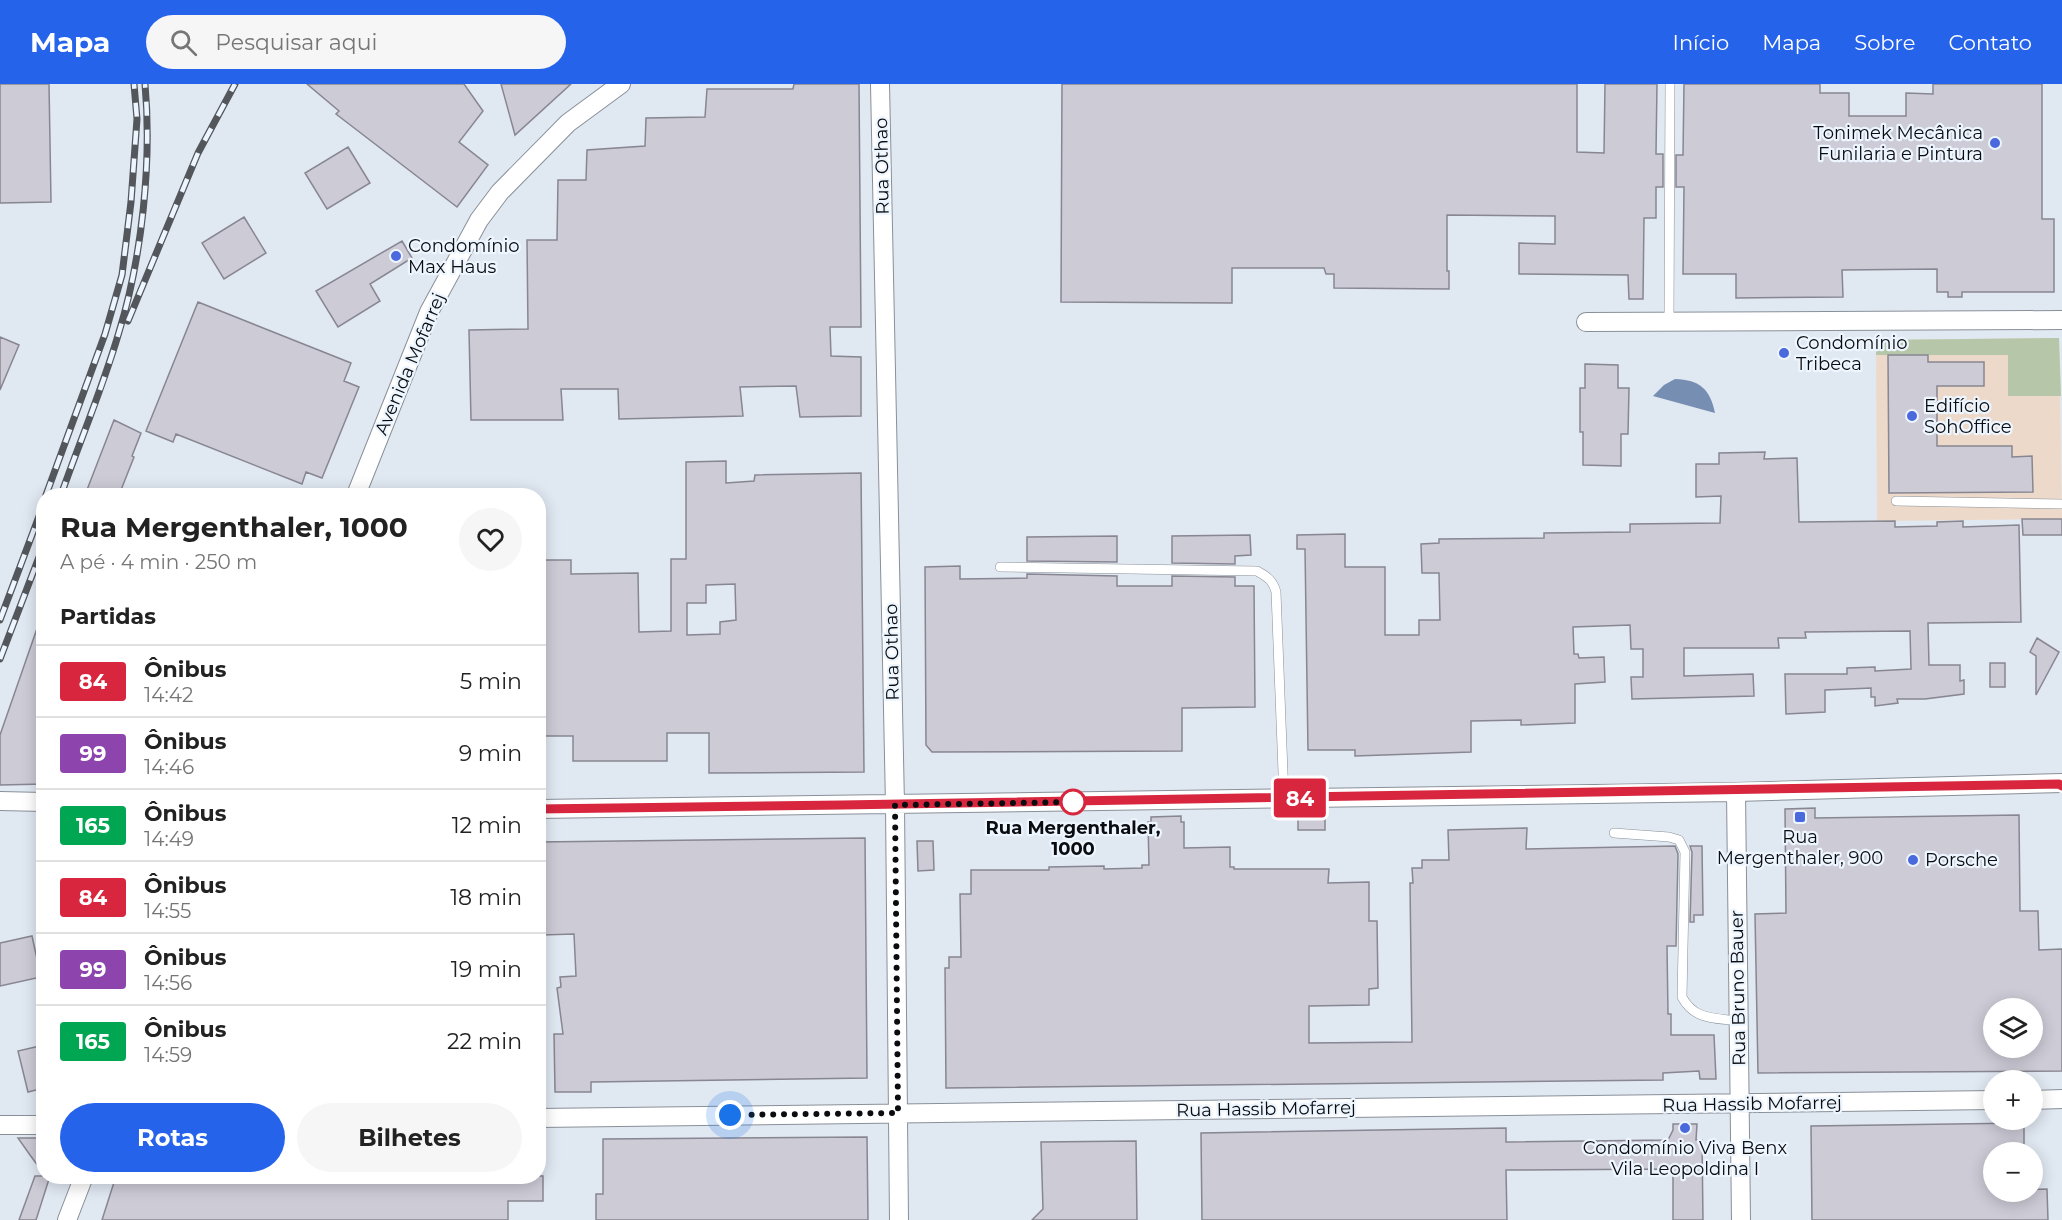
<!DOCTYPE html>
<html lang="pt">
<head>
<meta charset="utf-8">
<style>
  body { margin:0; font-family:Montserrat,sans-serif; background:#f6f6f6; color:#222; height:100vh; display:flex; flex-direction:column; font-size:22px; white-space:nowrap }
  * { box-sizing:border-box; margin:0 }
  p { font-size:20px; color:#767676 }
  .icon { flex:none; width:33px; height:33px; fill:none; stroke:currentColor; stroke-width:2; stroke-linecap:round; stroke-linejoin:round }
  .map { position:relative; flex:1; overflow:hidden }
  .drawer { position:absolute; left:36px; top:404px; width:510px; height:696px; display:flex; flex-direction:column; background:#fff; border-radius:24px; box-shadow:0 3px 15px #0003 }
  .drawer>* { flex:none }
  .badge { padding:0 12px; border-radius:4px; font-size:21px; line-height:39px }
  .fabs { position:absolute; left:1983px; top:914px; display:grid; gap:12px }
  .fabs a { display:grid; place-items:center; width:60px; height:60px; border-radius:50%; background:#fff; box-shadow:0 3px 15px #0003; font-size:30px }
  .you { position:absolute; width:30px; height:30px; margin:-15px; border:4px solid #fff; border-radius:50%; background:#1a73e8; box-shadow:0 0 0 9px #1a73e833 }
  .map>.badge { position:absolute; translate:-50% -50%; box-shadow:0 0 0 3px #fff }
  h2 { padding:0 24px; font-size:22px; line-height:54px }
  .round { display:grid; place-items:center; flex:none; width:63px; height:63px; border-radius:32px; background:#f6f6f6 }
  .overview { display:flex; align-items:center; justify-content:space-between; height:102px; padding:0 24px }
  h1 { font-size:28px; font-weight:700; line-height:45px }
  .action { display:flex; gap:12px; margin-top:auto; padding:12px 24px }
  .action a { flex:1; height:69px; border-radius:36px; background:#2563eb; color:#fff; font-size:24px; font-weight:700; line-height:69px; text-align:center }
  .action a+a { background:#f6f6f6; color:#222 }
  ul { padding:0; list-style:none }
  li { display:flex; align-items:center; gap:18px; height:72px; padding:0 24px; border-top:2px solid #e0e0e0 }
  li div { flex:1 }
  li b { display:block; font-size:22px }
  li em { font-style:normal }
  li .badge { min-width:66px; font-weight:700; text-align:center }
  header { display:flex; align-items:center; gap:36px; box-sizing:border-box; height:84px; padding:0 30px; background:#2563eb; color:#fff }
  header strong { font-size:28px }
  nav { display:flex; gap:33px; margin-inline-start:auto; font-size:21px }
  .search { width:420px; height:54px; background:#f6f6f6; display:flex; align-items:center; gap:15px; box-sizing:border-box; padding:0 21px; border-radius:33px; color:#767676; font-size:22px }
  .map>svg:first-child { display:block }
</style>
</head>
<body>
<header>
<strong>Mapa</strong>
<div class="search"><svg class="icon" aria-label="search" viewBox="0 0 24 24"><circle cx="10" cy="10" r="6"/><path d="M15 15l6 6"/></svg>Pesquisar aqui</div>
<nav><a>Início</a><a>Mapa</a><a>Sobre</a><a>Contato</a></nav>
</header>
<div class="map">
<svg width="2062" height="1136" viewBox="0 0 2062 1136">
  <rect width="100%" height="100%" fill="#e0e8f2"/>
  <!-- commercial -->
  <path fill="#edd9ca" d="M 2059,254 L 2062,435 L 1877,437 L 1876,256 Z"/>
  <!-- green -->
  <path fill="#b5c7a8" d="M 2059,254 L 2061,312 L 2008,312 L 2008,271 L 1876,271 L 1876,256 Z"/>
  <!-- water -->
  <path fill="#768eb2" d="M 1675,295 C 1700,296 1710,305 1715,329 L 1653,312 L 1664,301 Z"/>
  <!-- building -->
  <path fill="#cccbd6" stroke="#878691" stroke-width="1.5" fill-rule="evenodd" d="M 0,0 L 49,0 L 51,118 L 0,119 Z
    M 307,0 L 464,0 L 483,27 L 459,58 L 488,81 L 457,123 L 336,30 L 339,27 Z
    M 501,0 L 571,0 L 515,51 Z
    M 794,0 L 859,0 L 861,243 L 830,243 L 831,272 L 861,273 L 861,332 L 800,333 L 796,302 L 740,303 L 743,332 L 619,335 L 618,305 L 561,305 L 563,336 L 471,336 L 469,246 L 528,245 L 527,156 L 557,156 L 558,96 L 586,96 L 587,66 L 645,62 L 646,34 L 705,33 L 707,5 L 793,5 Z
    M 1062,0 L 1577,0 L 1577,68 L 1604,69 L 1605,0 L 1657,0 L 1656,70 L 1663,70 L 1663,103 L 1656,103 L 1656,134 L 1644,134 L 1643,215 L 1629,215 L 1628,191 L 1519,190 L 1519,159 L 1555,160 L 1555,132 L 1447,131 L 1447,187 L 1449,187 L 1449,205 L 1334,204 L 1334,190 L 1326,190 L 1324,184 L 1232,184 L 1232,219 L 1061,218 Z
    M 1684,0 L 1820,0 L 1820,9 L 1849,9 L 1849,32 L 1906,32 L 1906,9 L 1933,10 L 1933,0 L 2042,0 L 2042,135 L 2054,135 L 2054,208 L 1962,208 L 1962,213 L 1948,213 L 1948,208 L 1937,208 L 1937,185 L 1842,186 L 1843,213 L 1736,214 L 1736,190 L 1683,190 L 1684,103 L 1676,103 L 1676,71 L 1683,71 Z
    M 348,63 L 370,99 L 327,125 L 305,89 Z
    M 244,133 L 266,169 L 224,195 L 202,159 Z
    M 402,157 L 412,174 L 370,200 L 380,217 L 338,243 L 316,207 Z
    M 198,218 L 351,279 L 344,297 L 359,303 L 322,394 L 306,388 L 302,400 L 176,350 L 173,358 L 146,347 Z
    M 0,253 L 19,261 L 0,306 Z
    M 1888,271 L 1928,271 L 1928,278 L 1984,278 L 1984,302 L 1937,302 L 1937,362 L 2012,362 L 2012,373 L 2032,372 L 2033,408 L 1889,409 Z
    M 1585,280 L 1618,281 L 1618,304 L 1629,304 L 1628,350 L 1621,350 L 1621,382 L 1583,381 L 1583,348 L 1580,348 L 1580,304 L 1585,304 Z
    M 114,336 L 141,349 L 132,372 L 134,373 L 119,411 L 85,411 Z
    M 1765,368 L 1764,375 L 1797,374 L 1799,438 L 1895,437 L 1895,443 L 1937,442 L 1937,438 L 1963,437 L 1963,443 L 2019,441 L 2021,538 L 1928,539 L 1929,581 L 1960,581 L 1960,597 L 1964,596 L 1964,610 L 1925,615 L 1897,615 L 1898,619 L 1875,622 L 1875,613 L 1871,613 L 1871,604 L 1825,606 L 1825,628 L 1786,630 L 1785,590 L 1847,590 L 1847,584 L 1875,583 L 1875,587 L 1911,585 L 1910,547 L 1805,548 L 1806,554 L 1778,554 L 1779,564 L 1684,564 L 1684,592 L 1753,590 L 1754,612 L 1632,615 L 1631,593 L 1643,593 L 1643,565 L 1631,565 L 1630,541 L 1573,543 L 1574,570 L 1578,570 L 1579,574 L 1604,573 L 1605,598 L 1575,600 L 1575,639 L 1521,641 L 1521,636 L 1471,637 L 1471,668 L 1355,672 L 1355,666 L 1308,666 L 1305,465 L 1297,465 L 1297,451 L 1345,450 L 1345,483 L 1385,483 L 1385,551 L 1419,551 L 1419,536 L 1440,536 L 1439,489 L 1422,489 L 1421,460 L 1439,459 L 1439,455 L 1544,454 L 1544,449 L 1630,448 L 1630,440 L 1720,439 L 1721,412 L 1696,413 L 1696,380 L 1719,380 L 1719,369 Z
    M 726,377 L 726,399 L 754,397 L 755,391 L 861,389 L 864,688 L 709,689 L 709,649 L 667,649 L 667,677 L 573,677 L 573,652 L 538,652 L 538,543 L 543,543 L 543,476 L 571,476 L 571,490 L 638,489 L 639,548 L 671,547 L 671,475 L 686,475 L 686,378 ZM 735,500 L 736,536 L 720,538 L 720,550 L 687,551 L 687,519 L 706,519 L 706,501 Z
    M 2022,435 L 2062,435 L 2062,451 L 2023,451 Z
    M 1250,451 L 1251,471 L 1235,472 L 1235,480 L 1172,479 L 1172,452 Z
    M 1117,452 L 1117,478 L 1027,477 L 1027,453 Z
    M 960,482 L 960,495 L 1027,494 L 1027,490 L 1117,492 L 1117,502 L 1172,502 L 1172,492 L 1235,493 L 1235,502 L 1254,502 L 1255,623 L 1182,624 L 1182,667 L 932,668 L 926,661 L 925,483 Z
    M 41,533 L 44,533 L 44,700 L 0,701 L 0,651 Z
    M 2037,554 L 2059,568 L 2036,611 L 2036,572 L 2030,568 Z
    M 1990,579 L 2005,579 L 2005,603 L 1990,603 Z
    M 1815,724 L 1815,734 L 2019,731 L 2020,827 L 2038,827 L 2039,866 L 2062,865 L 2062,987 L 1758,989 L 1755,830 L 1786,829 L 1785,725 ZM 1994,924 L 2032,924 L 2032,963 L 1994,963 Z
    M 1181,732 L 1181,738 L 1184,738 L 1184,764 L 1230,763 L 1230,783 L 1234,783 L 1234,785 L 1329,785 L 1328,799 L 1369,798 L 1369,837 L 1377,837 L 1378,904 L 1369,905 L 1369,921 L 1309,922 L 1309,959 L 1412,958 L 1410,799 L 1413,799 L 1412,784 L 1422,784 L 1422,776 L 1449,776 L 1448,746 L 1527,744 L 1526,765 L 1675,762 L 1678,770 L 1676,862 L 1667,862 L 1668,930 L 1671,930 L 1671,951 L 1714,951 L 1716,995 L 1700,995 L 1699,987 L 1663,989 L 1663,996 L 946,1004 L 945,884 L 949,884 L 949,873 L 961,873 L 960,810 L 971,810 L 971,786 L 1049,786 L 1049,783 L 1104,782 L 1104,785 L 1142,784 L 1142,781 L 1149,781 L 1148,738 L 1151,738 L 1151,733 Z
    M 1298,733 L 1325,733 L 1325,746 L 1298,746 Z
    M 865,754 L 867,994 L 591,998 L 591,1008 L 555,1008 L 554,950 L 563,950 L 557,904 L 561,903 L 560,893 L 576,892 L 574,850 L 542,851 L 541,771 L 538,771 L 538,758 Z
    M 917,757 L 933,757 L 934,786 L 918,787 Z
    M 1690,762 L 1702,762 L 1703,831 L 1694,831 L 1694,838 L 1690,838 L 1692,768 Z
    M 32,852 L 41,893 L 0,902 L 0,859 Z
    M 44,961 L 44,1004 L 28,1008 L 18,967 Z
    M 2024,1039 L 2024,1068 L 1994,1068 L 1994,1107 L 2047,1105 L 2048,1136 L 1812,1136 L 1811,1042 Z
    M 1673,1040 L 1697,1040 L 1696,1056 L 1702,1056 L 1703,1136 L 1673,1136 L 1673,1085 L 1506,1086 L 1507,1136 L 1202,1136 L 1201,1049 L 1506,1044 L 1506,1058 L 1668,1056 L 1673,1046 Z
    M 867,1053 L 868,1136 L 596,1136 L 596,1110 L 603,1110 L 603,1055 Z
    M 18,1054 L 44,1054 L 44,1090 L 30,1071 Z
    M 1136,1057 L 1137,1136 L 1032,1136 L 1043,1125 L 1041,1058 Z
    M 35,1092 L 50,1092 L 36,1136 L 19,1136 Z
    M 116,1092 L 543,1092 L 543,1117 L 508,1117 L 508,1136 L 102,1136 Z"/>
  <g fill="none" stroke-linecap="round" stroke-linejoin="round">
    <!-- service casing -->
    <g stroke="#899099" stroke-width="10">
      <path id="service" d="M 1669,237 L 1670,0
        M 1896,417 L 2062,420
        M 1000,483 L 1257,487 C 1268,493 1273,497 1276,508 L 1284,714
        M 1614,749 L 1669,753 L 1679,756 L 1685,768 L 1682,913 C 1694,936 1715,934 1739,937"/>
    </g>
    <!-- minor casing -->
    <g stroke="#899099" stroke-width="20">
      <path id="minor" d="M 880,0 L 895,721 L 899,1136
        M 1586,238 L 2062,236
        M 356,411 L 429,228 L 479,136 L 500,108 L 568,39 L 621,0
        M 1736,708 L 1741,1136
        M 0,717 L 44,718
        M 538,725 L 1736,708 L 2062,699
        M 2032,1016 L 2062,1015
        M 538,1034 L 1994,1016
        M 0,1041 L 44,1041
        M 67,1136 L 84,1092"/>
    </g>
    <!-- service -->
    <use href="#service" stroke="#fff" stroke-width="9"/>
    <!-- minor -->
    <use href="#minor" stroke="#fff" stroke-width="18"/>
    <!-- rail casing -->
    <g stroke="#53575c" stroke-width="7">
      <path id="rail" d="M 128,237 L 198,69 L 235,0
        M 46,411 L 105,250 L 122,191 L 131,118 L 137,35 L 134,0
        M 61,411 C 80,357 103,303 119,248 C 142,173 152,78 145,0
        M 0,536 L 44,419
        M 0,575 L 44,460"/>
    </g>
    <!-- rail -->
    <use href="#rail" stroke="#edf5ff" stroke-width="4.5" stroke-dasharray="14" stroke-linecap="butt"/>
  </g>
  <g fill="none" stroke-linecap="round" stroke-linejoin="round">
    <!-- line casing -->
    <g stroke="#fff" stroke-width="14">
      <path id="line" d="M 538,725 C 1045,718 1552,713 2059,700 L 2062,702"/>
    </g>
    <!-- line -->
    <use href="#line" stroke="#d7263d" stroke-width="9"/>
    <!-- walk -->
    <path stroke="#0a0c0f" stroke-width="6" stroke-dasharray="0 10.8" d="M 730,1031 L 898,1029 L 895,721 L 1073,718"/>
  </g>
  <!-- markers -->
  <g fill="#4969dd" stroke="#edf5ff" stroke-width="2">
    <circle cx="1995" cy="59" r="6"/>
    <circle cx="396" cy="172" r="6"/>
    <circle cx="1784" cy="269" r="6"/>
    <circle cx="1912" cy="332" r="6"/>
    <rect x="1794" y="727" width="12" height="12" rx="3"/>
    <circle cx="1913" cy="776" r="6"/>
    <circle cx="1685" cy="1044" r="6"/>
  </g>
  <circle fill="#fff" stroke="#d7263d" stroke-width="3" cx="1073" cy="718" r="12"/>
  <g text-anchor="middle" stroke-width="4.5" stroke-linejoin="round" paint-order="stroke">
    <!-- poi labels -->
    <g font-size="18" fill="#0a0c0f" stroke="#edf5ff" text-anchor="start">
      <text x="1983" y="55" text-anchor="end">Tonimek Mecânica<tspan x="1983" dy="21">Funilaria e Pintura</tspan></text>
      <text x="408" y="168">Condomínio<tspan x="408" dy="21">Max Haus</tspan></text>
      <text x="1796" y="265">Condomínio<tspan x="1796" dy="21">Tribeca</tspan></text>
      <text x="1924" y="328">Edifício<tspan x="1924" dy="21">SohOffice</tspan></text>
      <text x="1800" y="759" text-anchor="middle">Rua<tspan x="1800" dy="21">Mergenthaler, 900</tspan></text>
      <text x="1925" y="782">Porsche</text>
      <text x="1685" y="1070" text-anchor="middle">Condomínio Viva Benx<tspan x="1685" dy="21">Vila Leopoldina I</tspan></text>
    </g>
    <!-- street labels -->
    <g font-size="18" fill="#0a0c0f" stroke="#edf5ff">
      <text transform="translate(882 82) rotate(-91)" y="6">Rua Othao</text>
      <text transform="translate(410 280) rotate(-67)" y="6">Avenida Mofarrej</text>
      <text transform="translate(892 568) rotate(-91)" y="6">Rua Othao</text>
      <text transform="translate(1738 904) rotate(-91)" y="6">Rua Bruno Bauer</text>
      <text transform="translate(1752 1020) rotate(-1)" y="6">Rua Hassib Mofarrej</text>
      <text transform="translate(1266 1025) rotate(-1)" y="6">Rua Hassib Mofarrej</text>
    </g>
    <!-- stop labels -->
    <g font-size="18" font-weight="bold" fill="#0a0c0f" stroke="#edf5ff">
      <text x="1073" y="750">Rua Mergenthaler,<tspan x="1073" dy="21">1000</tspan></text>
    </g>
  </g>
</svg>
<div class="fabs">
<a><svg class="icon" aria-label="layers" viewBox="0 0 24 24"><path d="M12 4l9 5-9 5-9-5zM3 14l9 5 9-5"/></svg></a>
<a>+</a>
<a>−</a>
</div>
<div class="you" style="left:730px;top:1031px"></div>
<b class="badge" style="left:1300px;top:714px;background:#d7263d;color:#fff">84</b>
<section class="drawer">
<div class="overview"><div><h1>Rua Mergenthaler, 1000</h1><p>A pé · 4 min · 250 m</p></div><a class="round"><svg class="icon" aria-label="heart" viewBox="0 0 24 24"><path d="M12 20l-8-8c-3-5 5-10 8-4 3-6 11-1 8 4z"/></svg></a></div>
<h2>Partidas</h2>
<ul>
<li><span class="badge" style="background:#d7263d;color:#fff">84</span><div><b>Ônibus</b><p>14:42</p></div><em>5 min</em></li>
<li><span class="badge" style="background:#8e44ad;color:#fff">99</span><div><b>Ônibus</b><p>14:46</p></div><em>9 min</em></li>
<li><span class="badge" style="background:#00a651;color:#fff">165</span><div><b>Ônibus</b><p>14:49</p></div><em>12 min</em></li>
<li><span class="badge" style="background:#d7263d;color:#fff">84</span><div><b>Ônibus</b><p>14:55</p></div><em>18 min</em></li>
<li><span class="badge" style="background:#8e44ad;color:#fff">99</span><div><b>Ônibus</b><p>14:56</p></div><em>19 min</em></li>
<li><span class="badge" style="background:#00a651;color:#fff">165</span><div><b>Ônibus</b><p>14:59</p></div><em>22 min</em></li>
</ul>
<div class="action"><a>Rotas</a><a>Bilhetes</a></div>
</section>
</div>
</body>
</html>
